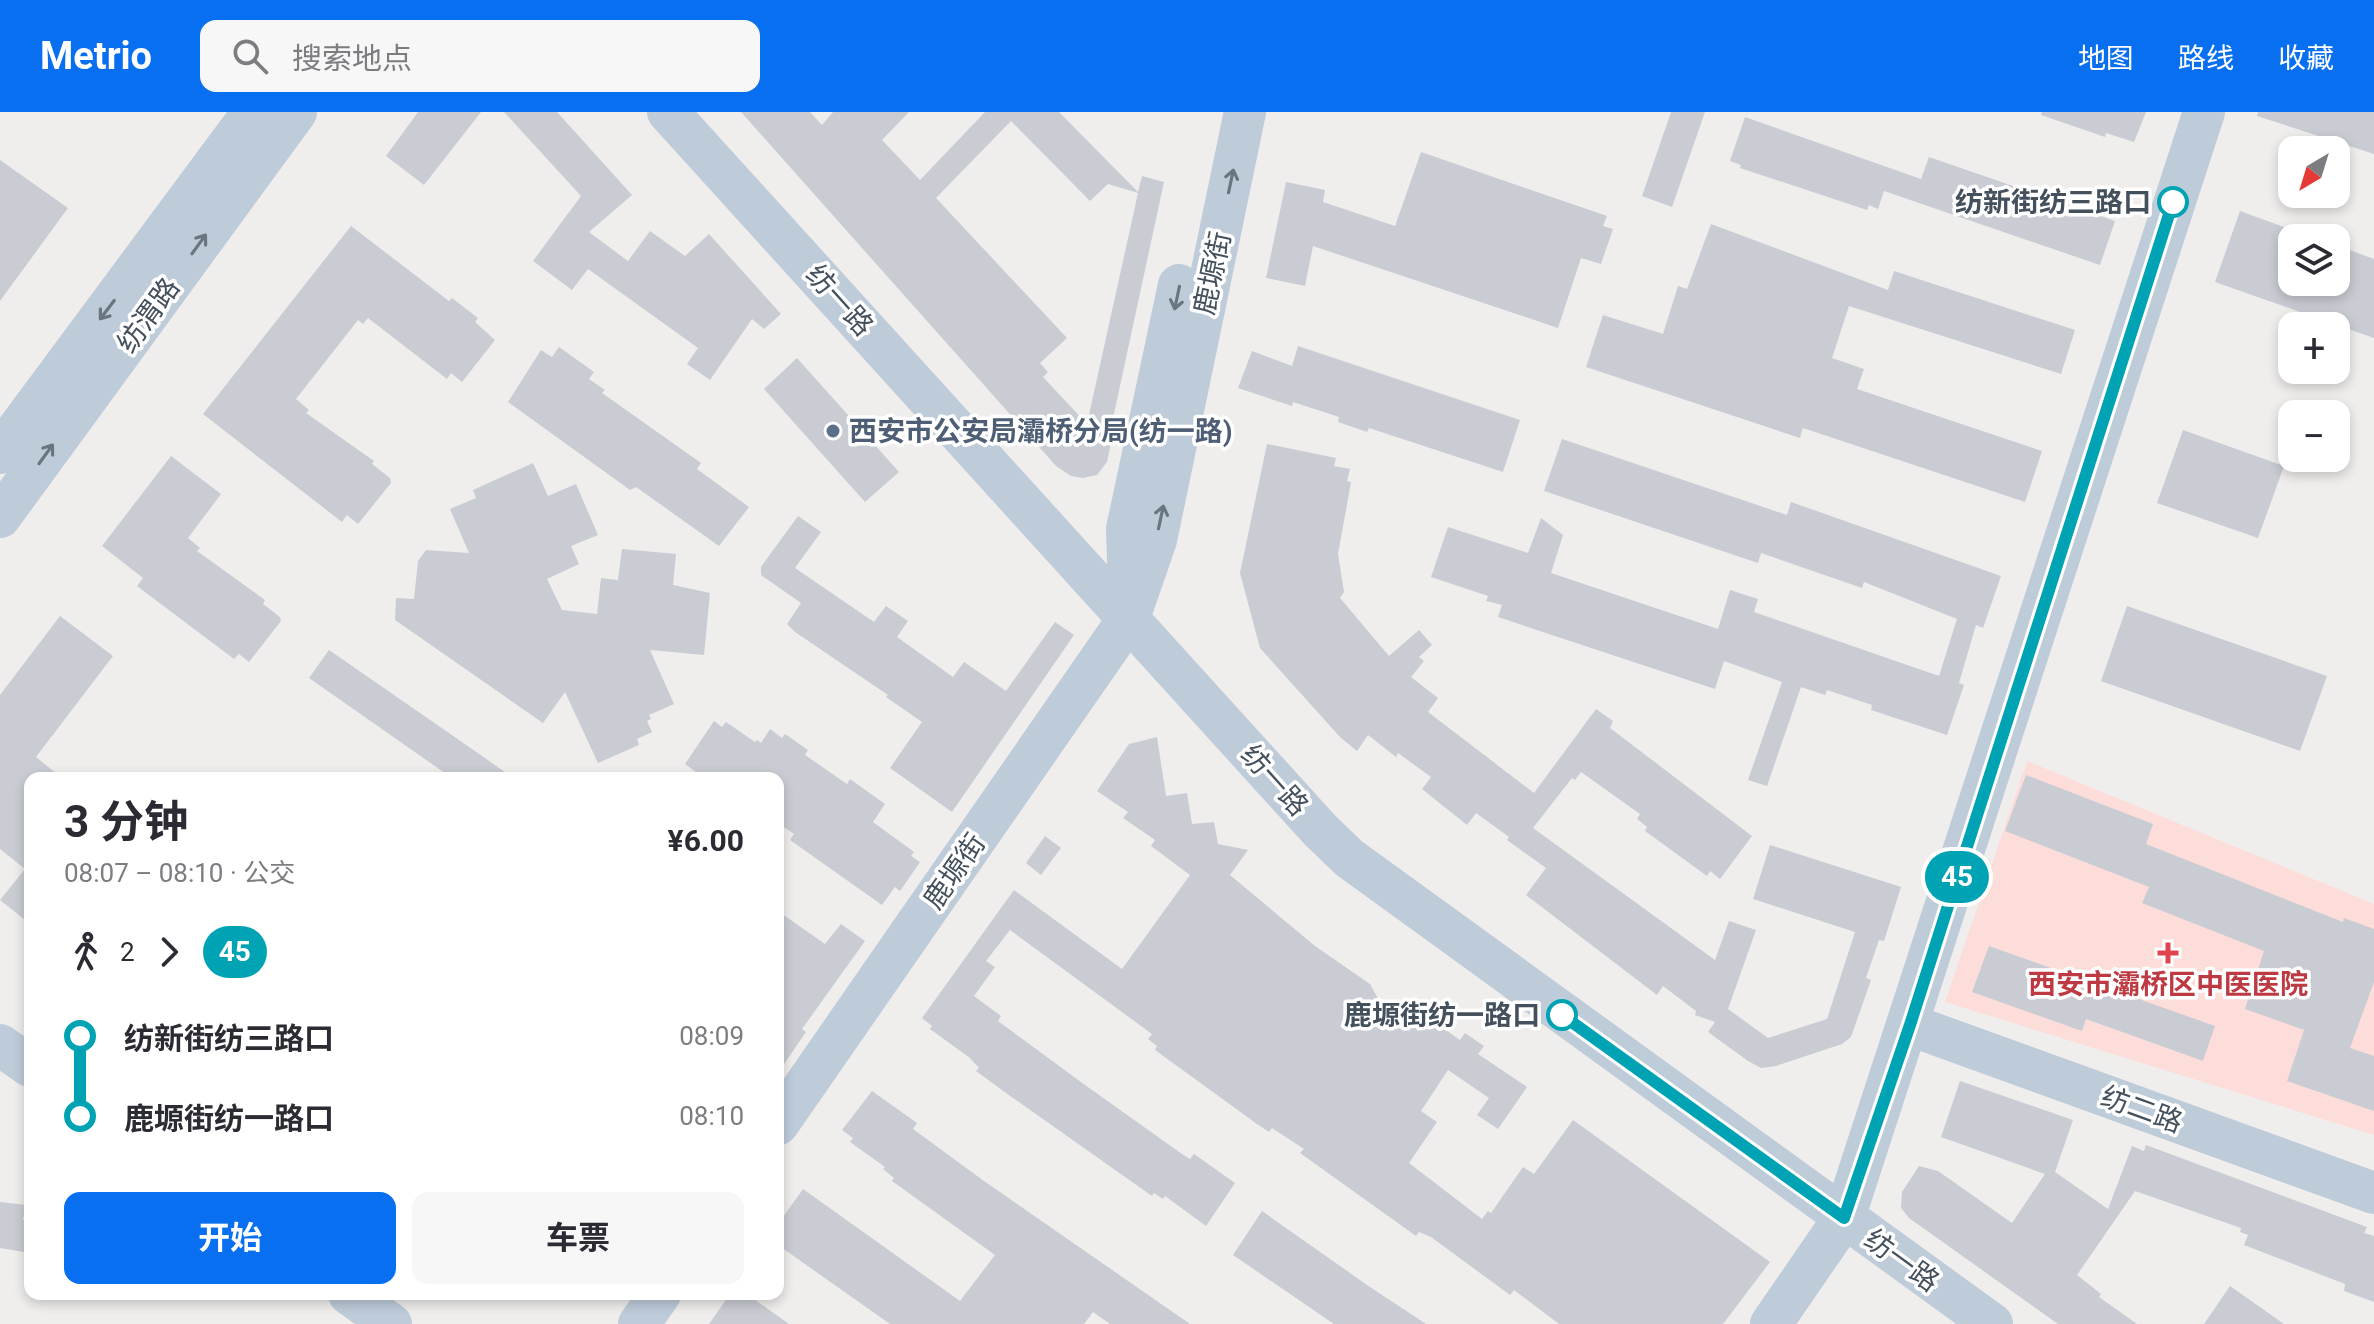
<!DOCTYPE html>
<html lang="zh">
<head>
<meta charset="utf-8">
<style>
  body { margin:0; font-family:Roboto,"Noto Sans SC",sans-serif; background:#f7f7f7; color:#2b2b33; height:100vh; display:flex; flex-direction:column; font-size:30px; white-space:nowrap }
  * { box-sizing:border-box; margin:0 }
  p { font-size:26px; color:#7c7c81 }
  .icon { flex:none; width:44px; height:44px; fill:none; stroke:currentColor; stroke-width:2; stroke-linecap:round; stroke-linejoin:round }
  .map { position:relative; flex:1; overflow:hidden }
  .sheet { position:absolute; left:24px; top:660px; width:760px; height:528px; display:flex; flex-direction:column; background:#fff; border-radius:16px; box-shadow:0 4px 12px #0003 }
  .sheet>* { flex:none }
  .badge { padding:0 16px; border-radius:26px; font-size:28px; line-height:52px }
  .needle { width:52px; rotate:218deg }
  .buttons { position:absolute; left:2278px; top:24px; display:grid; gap:16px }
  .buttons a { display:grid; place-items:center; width:72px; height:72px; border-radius:16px; background:#fff; box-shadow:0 4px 12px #0003; font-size:40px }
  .map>.badge { position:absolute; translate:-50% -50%; box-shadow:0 0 0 4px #fff }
  .legs { display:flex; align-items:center; gap:12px; height:88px; padding:0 40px; font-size:26px }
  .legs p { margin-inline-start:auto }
  .head { display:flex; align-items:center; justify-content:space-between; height:136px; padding:0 40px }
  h1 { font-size:44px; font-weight:700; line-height:60px }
  .cta { display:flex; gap:16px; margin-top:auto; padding:16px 40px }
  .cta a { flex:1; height:92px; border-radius:16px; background:#086ff0; color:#fff; font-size:32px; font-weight:700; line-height:92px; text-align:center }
  .cta a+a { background:#f7f7f7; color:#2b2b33 }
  ul { padding:0 40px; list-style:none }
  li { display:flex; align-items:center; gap:28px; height:80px; font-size:30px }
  li i { display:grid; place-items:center; width:12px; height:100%; margin:0 10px; background:currentColor }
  li i::after { content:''; width:20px; height:20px; margin:-10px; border:6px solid; border-radius:50%; background:#fff }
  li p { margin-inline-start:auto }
  li:first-child i { background:linear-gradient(#0000 50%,currentColor 0) }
  li:last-child i { background:linear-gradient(currentColor 50%,#0000 0) }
  header { display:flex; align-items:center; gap:48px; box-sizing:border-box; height:112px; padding:0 40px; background:#086ff0; color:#fff }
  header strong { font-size:38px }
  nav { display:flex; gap:44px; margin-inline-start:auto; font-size:28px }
  .search { width:560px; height:72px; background:#f7f7f7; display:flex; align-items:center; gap:20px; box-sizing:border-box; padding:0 28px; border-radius:16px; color:#7c7c81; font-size:30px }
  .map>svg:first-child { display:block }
</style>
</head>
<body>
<header>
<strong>Metrio</strong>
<div class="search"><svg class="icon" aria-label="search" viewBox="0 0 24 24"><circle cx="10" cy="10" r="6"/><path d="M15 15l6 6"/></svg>搜索地点</div>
<nav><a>地图</a><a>路线</a><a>收藏</a></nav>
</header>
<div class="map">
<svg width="2374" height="1212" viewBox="0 0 2374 1212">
  <rect width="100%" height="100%" fill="#f0eded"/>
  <!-- medical -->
  <path fill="#fdddda" d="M 2027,649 L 2374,792 L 2374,1023 L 1945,890 Z"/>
  <!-- building -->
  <path fill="#c9ccd3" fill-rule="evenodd" d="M 418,0 L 481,0 L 424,73 L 386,44 Z
    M 504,0 L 557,0 L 632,83 L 589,120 L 628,149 L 650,119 L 685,144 L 709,122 L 781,202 L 764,217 L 752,207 L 710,268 L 687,252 L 698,236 L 588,157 L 572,178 L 533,149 L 581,84 Z
    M 741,0 L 810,0 L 822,13 L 833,0 L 909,0 L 882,28 L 920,68 L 985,0 L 1059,0 L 1138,80 L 1142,64 L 1164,70 L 1112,311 L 1115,312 L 1107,350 L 1097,363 L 1083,366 L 1071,364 L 1056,354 ZM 1011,9 L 1090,89 L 1108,72 L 1138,81 L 1087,312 L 1043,265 L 1048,260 L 1040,251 L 1067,226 L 936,86 Z
    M 1671,0 L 1705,0 L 1672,95 L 1642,84 Z
    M 2042,0 L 2146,0 L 2134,30 L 2106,21 L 2105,25 L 2041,3 Z
    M 2258,0 L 2374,0 L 2374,42 L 2257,4 Z
    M 1745,5 L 1921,67 L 1929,45 L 2115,109 L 2100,153 L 1884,79 L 1878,97 L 1869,93 L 1867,98 L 1740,56 L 1741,53 L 1730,49 Z
    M 1421,40 L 1607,104 L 1603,114 L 1613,117 L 1601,152 L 1581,146 L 1558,216 L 1313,134 L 1305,174 L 1266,166 L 1286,70 L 1325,78 L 1323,90 L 1395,114 Z
    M 0,48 L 68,96 L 0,189 Z
    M 2240,99 L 2292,118 L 2292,170 L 2336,170 L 2336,133 L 2374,147 L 2374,226 L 2215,170 Z
    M 1711,112 L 1888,178 L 1894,159 L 2075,218 L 2061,262 L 1849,194 L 1832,246 L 1864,257 L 1857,277 L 2042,339 L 2025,390 L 1803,316 L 1800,326 L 1586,255 L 1603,203 L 1663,222 L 1678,174 L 1687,177 Z
    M 351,114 L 449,189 L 452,186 L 478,206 L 475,210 L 495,228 L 462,270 L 451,261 L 447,267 L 368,206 L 363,212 L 358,208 L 296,287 L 309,298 L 306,301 L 374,349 L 372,352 L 390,366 L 391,371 L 358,412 L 347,403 L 342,410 L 203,302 Z
    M 1298,234 L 1520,308 L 1503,360 L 1369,316 L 1367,320 L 1338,310 L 1339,305 L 1293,290 L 1292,294 L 1238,276 L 1252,239 L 1292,254 Z
    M 559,235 L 594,260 L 589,267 L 605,278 L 602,281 L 701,351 L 697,357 L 749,395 L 719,434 L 636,375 L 630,378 L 508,290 L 541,238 L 552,245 Z
    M 797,246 L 899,360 L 865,390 L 764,277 Z
    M 2183,318 L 2284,354 L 2258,426 L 2157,391 Z
    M 1562,327 L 1787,403 L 1791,390 L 2001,464 L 1983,516 L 1976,513 L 1959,571 L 1964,573 L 1947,623 L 1871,598 L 1872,593 L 1827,578 L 1825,583 L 1801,575 L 1767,674 L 1748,668 L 1782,570 L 1724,549 L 1715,577 L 1498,505 L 1502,493 L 1486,489 L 1488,484 L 1431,465 L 1448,415 L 1528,441 L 1541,406 L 1563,423 L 1551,461 L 1718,517 L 1730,478 L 1758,487 L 1754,500 L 1939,564 L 1957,507 L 1864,470 L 1862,476 L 1761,441 L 1758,451 L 1544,379 Z
    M 1267,332 L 1336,346 L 1334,354 L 1350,357 L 1347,369 L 1351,370 L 1338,442 L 1344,480 L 1340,486 L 1389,544 L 1419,518 L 1432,533 L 1419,545 L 1424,549 L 1411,565 L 1438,586 L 1428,600 L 1534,681 L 1596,597 L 1613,609 L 1610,616 L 1752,724 L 1720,767 L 1710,759 L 1707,764 L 1645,719 L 1647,715 L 1637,707 L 1640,702 L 1581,660 L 1575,668 L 1572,666 L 1533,716 L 1715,848 L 1729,809 L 1756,818 L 1728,897 L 1768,926 L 1827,907 L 1855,820 L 1753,787 L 1770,733 L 1901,775 L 1884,829 L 1879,828 L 1866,866 L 1871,868 L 1851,925 L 1842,932 L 1776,954 L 1761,956 L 1748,949 L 1708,920 L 1715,910 L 1695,903 L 1696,899 L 1663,874 L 1657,883 L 1526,783 L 1546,756 L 1507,728 L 1509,725 L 1476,701 L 1467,713 L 1422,677 L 1431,665 L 1398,641 L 1396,645 L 1368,623 L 1357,639 L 1340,625 L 1260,536 L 1240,461 Z
    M 171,344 L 221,382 L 188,426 L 200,436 L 197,439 L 265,488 L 263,492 L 280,505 L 281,509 L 249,550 L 239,542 L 234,547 L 137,474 L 143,466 L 102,434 Z
    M 533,351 L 548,384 L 576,372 L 598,423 L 571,434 L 579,452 L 547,467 L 562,498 L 597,502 L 601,466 L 618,468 L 622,437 L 676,442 L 673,473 L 710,481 L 704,543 L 650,538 L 674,592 L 649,603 L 651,607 L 647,609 L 652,620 L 637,627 L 639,633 L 598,651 L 565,580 L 543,611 L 395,508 L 396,486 L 414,487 L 418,449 L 426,438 L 469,441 L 450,397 L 476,386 L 473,378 Z
    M 798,404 L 821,420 L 795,456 L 874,510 L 886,494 L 908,509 L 897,525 L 953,565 L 964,550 L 1006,579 L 1055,510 L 1074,523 L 952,700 L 890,656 L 922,610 L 886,585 L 888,583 L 795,520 L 787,512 L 801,491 L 761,463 L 761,455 Z
    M 2127,494 L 2327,564 L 2300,639 L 2101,569 Z
    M 60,504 L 113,544 L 36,645 L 62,666 L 30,666 L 30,812 L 0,788 L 25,757 L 0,737 L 0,583 Z
    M 329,538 L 485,646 L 513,666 L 452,666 L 309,566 Z
    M 714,609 L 722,615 L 726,610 L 755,630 L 757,628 L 761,631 L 770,617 L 782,626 L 785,622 L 808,638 L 805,643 L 847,672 L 850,667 L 885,692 L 873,710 L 914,740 L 911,744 L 920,750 L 900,779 L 895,775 L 882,793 L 790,728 L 794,722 L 778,711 L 778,666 L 704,666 L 685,652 Z
    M 1157,625 L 1166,684 L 1187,681 L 1192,712 L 1214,710 L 1218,732 L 1248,738 L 1230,763 L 1315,834 L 1370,872 L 1394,916 L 1410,893 L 1460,928 L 1465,921 L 1484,934 L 1478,942 L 1527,975 L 1498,1017 L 1477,1003 L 1489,986 L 1448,958 L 1421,999 L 1437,1010 L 1409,1051 L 1482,1107 L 1488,1099 L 1491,1101 L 1523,1055 L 1534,1062 L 1573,1008 L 1770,1150 L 1723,1212 L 1559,1212 L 1514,1178 L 1510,1183 L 1431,1125 L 1419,1120 L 1416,1124 L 1300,1041 L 1304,1037 L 1272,1016 L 1269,1020 L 1257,1012 L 1155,938 L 1157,934 L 1148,927 L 1152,922 L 1010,818 L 986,849 L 995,855 L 974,884 L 1001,904 L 998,909 L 1085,973 L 1182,1042 L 1190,1047 L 1194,1042 L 1235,1071 L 1206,1114 L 1165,1084 L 1163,1087 L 1154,1081 L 1152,1084 L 1006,981 L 976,959 L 979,956 L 970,946 L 930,917 L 932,914 L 922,906 L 1014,778 L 1122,857 L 1190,763 L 1151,734 L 1155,728 L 1123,706 L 1128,700 L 1097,679 L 1129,632 Z
    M 2026,663 L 2153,712 L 2146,732 L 2343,810 L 2344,806 L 2374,817 L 2374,870 L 2350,936 L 2374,944 L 2374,999 L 2287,969 L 2304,918 L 2245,897 L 2264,839 L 2142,791 L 2149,775 L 2005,719 Z
    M 1045,724 L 1061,736 L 1041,763 L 1026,751 Z
    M 778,799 L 825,832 L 841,812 L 865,829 L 802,917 L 806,920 L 778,961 Z
    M 1989,834 L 2215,914 L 2203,949 L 2086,907 L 2082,919 L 1972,880 Z
    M 1960,969 L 2073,1008 L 2055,1060 L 2108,1097 L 2132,1034 L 2144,1039 L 2146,1033 L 2367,1115 L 2364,1121 L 2374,1124 L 2374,1190 L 2344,1179 L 2345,1172 L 2244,1133 L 2248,1123 L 2240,1120 L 2241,1116 L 2135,1079 L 2077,1163 L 2101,1182 L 2099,1185 L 2137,1212 L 2058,1212 L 1909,1106 L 1901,1096 L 1902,1080 L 1919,1054 L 1938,1059 L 2012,1111 L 2045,1062 L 1941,1025 Z
    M 872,979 L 917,1011 L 913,1017 L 984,1069 L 1190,1212 L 1110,1212 L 1093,1200 L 1084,1212 L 890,1212 L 778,1133 L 778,1112 L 803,1077 L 960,1189 L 995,1143 L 892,1069 L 894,1066 L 883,1057 L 885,1055 L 850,1030 L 853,1026 L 842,1018 Z
    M 0,1090 L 26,1093 L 23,1108 L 30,1108 L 30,1141 L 0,1136 Z
    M 1262,1099 L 1367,1173 L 1426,1212 L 1334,1212 L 1233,1143 Z
    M 2230,1174 L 2284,1212 L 2204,1212 Z
    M 730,1182 L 747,1182 L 789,1212 L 709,1212 Z"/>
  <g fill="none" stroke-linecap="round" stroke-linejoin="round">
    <!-- secondary -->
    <path stroke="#becbd9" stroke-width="42" d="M 668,0 L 1320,718 L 1349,746 L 1992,1212
      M 0,341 L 253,0
      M 0,405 L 296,0
      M 1129,477 L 1127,417 L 1179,173
      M 1910,913 L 2374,1081
      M 0,933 L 30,954
      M 778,1012 L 1129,506 L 1156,428 L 1245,0
      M 349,1182 L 391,1212
      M 639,1212 L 660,1182
      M 1771,1212 L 1844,1106 L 2204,0"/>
  </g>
  <!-- one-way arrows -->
  <defs><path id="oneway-shaft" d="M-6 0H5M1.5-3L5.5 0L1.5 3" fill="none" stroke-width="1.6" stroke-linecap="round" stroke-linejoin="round" transform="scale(2)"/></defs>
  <g stroke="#697682">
    <use href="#oneway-shaft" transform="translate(1231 69) rotate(-78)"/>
    <use href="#oneway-shaft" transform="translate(199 132) rotate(-54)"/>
    <use href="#oneway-shaft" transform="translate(1177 186) rotate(102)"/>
    <use href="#oneway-shaft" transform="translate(107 198) rotate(127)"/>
    <use href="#oneway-shaft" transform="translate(46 342) rotate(-54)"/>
    <use href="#oneway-shaft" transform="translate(1161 405) rotate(-78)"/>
  </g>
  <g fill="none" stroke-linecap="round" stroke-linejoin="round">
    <!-- line-1 casing -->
    <g stroke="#fff" stroke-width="18">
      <path id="line-1" d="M 1562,903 L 1844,1106 L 1910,913 L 2173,90"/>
    </g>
    <!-- line-1 -->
    <use href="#line-1" stroke="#00a3b4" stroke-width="12"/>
  </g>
  <!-- markers -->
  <g fill="#fff" stroke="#00a3b4" stroke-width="4">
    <circle cx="2173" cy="90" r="14"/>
    <circle cx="1562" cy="903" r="14"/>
  </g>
  <circle fill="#5c6f8a" stroke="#fff" stroke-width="3" cx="833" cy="319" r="8"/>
  <path fill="#e0444e" stroke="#fff" stroke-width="3" d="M2164 829h8v8h8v8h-8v8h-8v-8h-8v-8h8z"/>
  <g text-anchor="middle" stroke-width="7" stroke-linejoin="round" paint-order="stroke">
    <!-- stop labels -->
    <g font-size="28" font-weight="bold" fill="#44515d" stroke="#fff" text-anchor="end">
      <text x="2151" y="100">纺新街纺三路口</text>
      <text x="1540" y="913">鹿塬街纺一路口</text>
    </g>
    <!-- street labels -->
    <g font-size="28" fill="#44515d" stroke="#fff">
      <text transform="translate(1212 161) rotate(-78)" y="10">鹿塬街</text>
      <text transform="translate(840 188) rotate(48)" y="10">纺一路</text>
      <text transform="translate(148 203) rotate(-54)" y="10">纺渭路</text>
      <text transform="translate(1275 668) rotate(48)" y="10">纺一路</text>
      <text transform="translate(954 759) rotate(-55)" y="10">鹿塬街</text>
      <text transform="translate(2142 997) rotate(20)" y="10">纺二路</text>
      <text transform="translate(1902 1148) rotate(36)" y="10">纺一路</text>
    </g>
    <!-- service labels -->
    <g font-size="28" font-weight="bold" fill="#4e5e75" stroke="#fff" text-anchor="start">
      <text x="849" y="329">西安市公安局灞桥分局(纺一路)</text>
    </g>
    <!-- health labels -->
    <g font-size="28" font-weight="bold" fill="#be3a42" stroke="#fff">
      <text x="2168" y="882">西安市灞桥区中医医院</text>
    </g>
  </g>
</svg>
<div class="buttons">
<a><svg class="needle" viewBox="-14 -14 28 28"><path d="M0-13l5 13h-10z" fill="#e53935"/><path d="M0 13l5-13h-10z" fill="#7c7c81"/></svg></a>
<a><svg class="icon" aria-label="layers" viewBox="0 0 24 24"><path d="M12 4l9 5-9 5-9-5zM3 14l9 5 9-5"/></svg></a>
<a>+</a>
<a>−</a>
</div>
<b class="badge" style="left:1957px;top:765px;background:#00a3b4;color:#fff">45</b>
<section class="sheet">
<div class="head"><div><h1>3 分钟</h1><p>08:07 – 08:10 · 公交</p></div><b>¥6.00</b></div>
<div class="legs"><svg class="icon" aria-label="walk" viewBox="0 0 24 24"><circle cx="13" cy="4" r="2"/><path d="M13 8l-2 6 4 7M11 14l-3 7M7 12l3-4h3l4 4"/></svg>2<svg class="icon" aria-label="forward" viewBox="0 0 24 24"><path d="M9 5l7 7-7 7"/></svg><b class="badge" style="background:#00a3b4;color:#fff">45</b></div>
<ul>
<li><i style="color:#00a3b4"></i><b>纺新街纺三路口</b><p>08:09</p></li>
<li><i style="color:#00a3b4"></i><b>鹿塬街纺一路口</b><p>08:10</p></li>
</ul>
<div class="cta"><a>开始</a><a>车票</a></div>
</section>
</div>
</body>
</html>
